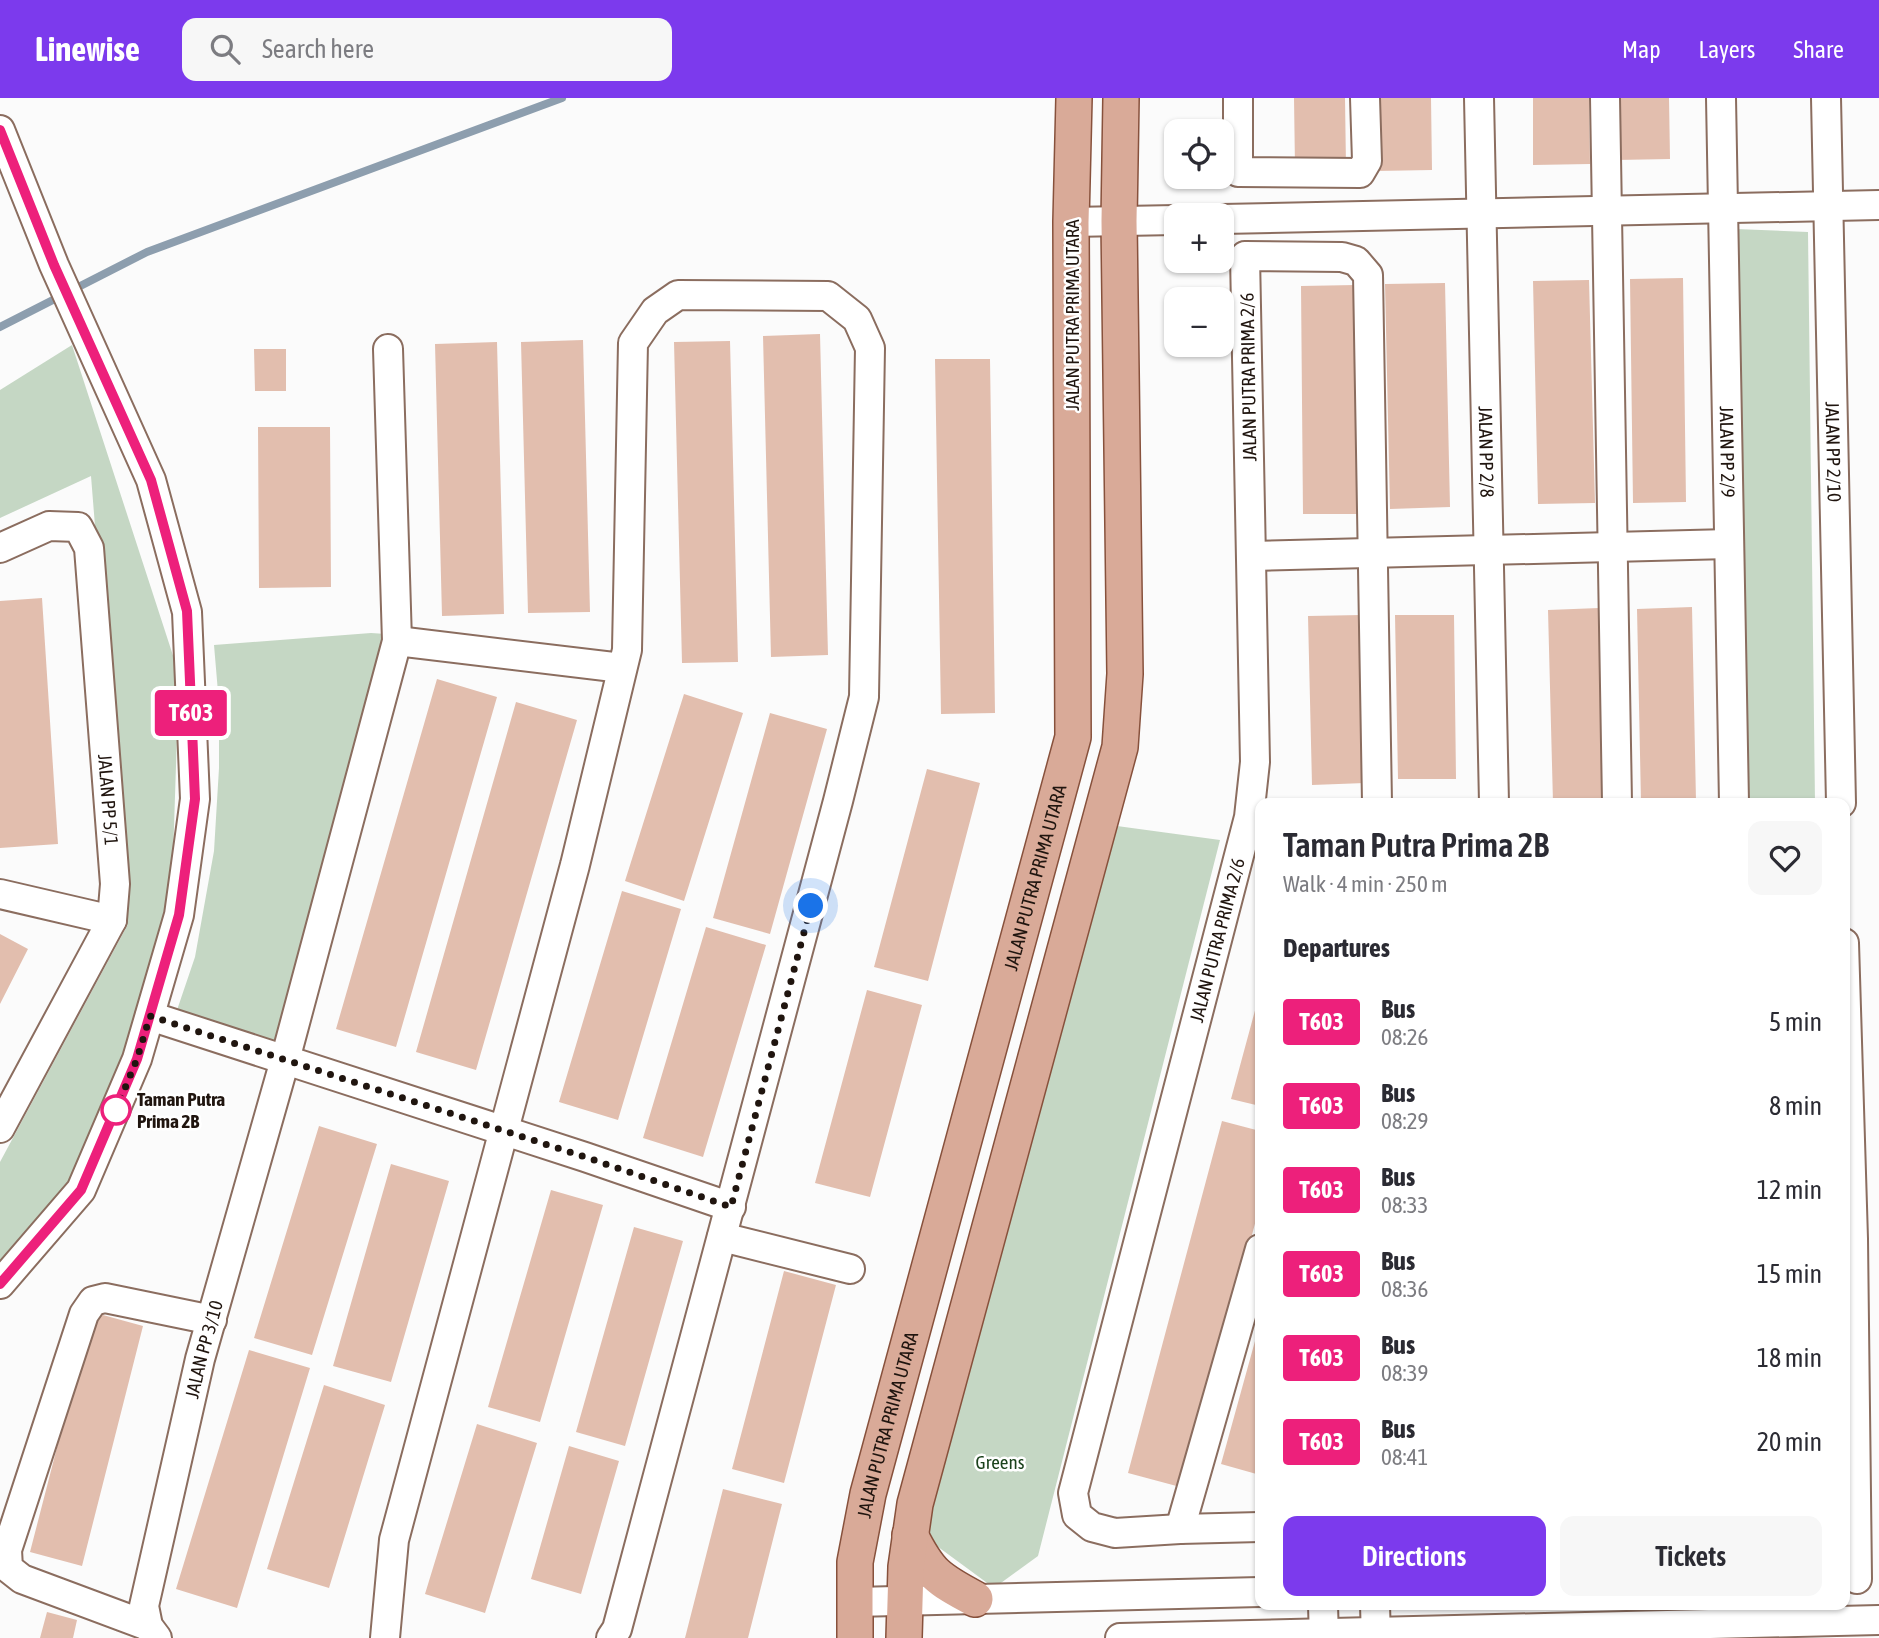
<!DOCTYPE html>
<html lang="en">
<head>
<meta charset="utf-8">
<style>
  body { margin:0; font-family:"Asap Condensed",sans-serif; background:#f7f7f7; color:#2b2b33; height:100vh; display:flex; flex-direction:column; font-size:26px; white-space:nowrap }
  * { box-sizing:border-box; margin:0 }
  p { font-size:23px; color:#7c7c81 }
  .icon { flex:none; width:38px; height:38px; fill:none; stroke:currentColor; stroke-width:2; stroke-linecap:round; stroke-linejoin:round }
  .map { position:relative; flex:1; overflow:hidden }
  .drawer { position:absolute; left:1255px; top:700px; width:595px; height:812px; display:flex; flex-direction:column; background:#fff; border-radius:14px; box-shadow:0 2px 5px #0004 }
  .drawer>* { flex:none }
  .badge { padding:0 14px; border-radius:5px; font-size:24px; line-height:46px }
  .tools { position:absolute; left:1164px; top:21px; display:grid; gap:14px }
  .tools a { display:grid; place-items:center; width:70px; height:70px; border-radius:14px; background:#fff; box-shadow:0 2px 5px #0004; font-size:35px }
  .you { position:absolute; width:35px; height:35px; margin:-18px; border:5px solid #fff; border-radius:50%; background:#1a73e8; box-shadow:0 0 0 10px #1a73e833 }
  .map>.badge { position:absolute; translate:-50% -50%; box-shadow:0 0 0 4px #fff }
  h2 { padding:0 28px; font-size:26px; line-height:63px }
  .round { display:grid; place-items:center; flex:none; width:74px; height:74px; border-radius:14px; background:#f7f7f7 }
  .summary { display:flex; align-items:center; justify-content:space-between; height:119px; padding:0 28px }
  h1 { font-size:33px; font-weight:600; line-height:52px }
  .cta { display:flex; gap:14px; margin-top:auto; padding:14px 28px }
  .cta a { flex:1; height:80px; border-radius:14px; background:#7c3aed; color:#fff; font-size:28px; font-weight:600; line-height:80px; text-align:center }
  .cta a+a { background:#f7f7f7; color:#2b2b33 }
  ul { padding:0; list-style:none }
  li { display:flex; align-items:center; gap:21px; height:84px; padding:0 28px }
  li div { flex:1 }
  li b { display:block; font-size:26px }
  li em { font-style:normal }
  li .badge { min-width:77px; font-weight:700; text-align:center }
  header { display:flex; align-items:center; gap:42px; box-sizing:border-box; height:98px; padding:0 35px; background:#7c3aed; color:#fff }
  header strong { font-size:33px }
  nav { display:flex; gap:38px; margin-inline-start:auto; font-size:24px }
  .search { width:490px; height:63px; background:#f7f7f7; display:flex; align-items:center; gap:18px; box-sizing:border-box; padding:0 24px; border-radius:14px; color:#7c7c81; font-size:26px }
  .map>svg:first-child { display:block }
</style>
</head>
<body>
<header>
<strong>Linewise</strong>
<div class="search"><svg class="icon" aria-label="search" viewBox="0 0 24 24"><circle cx="10" cy="10" r="6"/><path d="M15 15l6 6"/></svg>Search here</div>
<nav><a>Map</a><a>Layers</a><a>Share</a></nav>
</header>
<div class="map">
<svg width="1879" height="1540" viewBox="0 0 1879 1540">
  <rect width="100%" height="100%" fill="#fbfbfb"/>
  <!-- green -->
  <path fill="#c5d7c4" d="M 1736,131 L 1808,134 L 1815,705 L 1743,705 Z
    M 72,247 L 179,576 L 172,790 L 125,961 L 64,1096 L 0,1164 L 0,1064 L 127,828 L 91,378 L 0,420 L 0,292 Z
    M 371,535 L 386,536 L 278,951 L 176,915 L 195,859 L 214,753 L 219,670 L 219,606 L 214,547 Z
    M 1117,728 L 1220,742 L 1038,1458 L 994,1490 L 926,1440 L 938,1364 Z"/>
  <g fill="none" stroke-linecap="round" stroke-linejoin="round">
    <!-- stream -->
    <path stroke="#8d9eae" stroke-width="8" d="M 0,229 L 147,154 L 562,0"/>
  </g>
  <!-- building -->
  <path fill="#e2beae" d="M 1294,0 L 1345,0 L 1346,69 L 1295,70 Z
    M 1375,0 L 1431,0 L 1432,72 L 1376,73 Z
    M 1533,0 L 1589,0 L 1590,66 L 1533,67 Z
    M 1615,0 L 1669,0 L 1670,61 L 1616,62 Z
    M 1683,180 L 1686,404 L 1633,405 L 1630,181 Z
    M 1589,182 L 1595,405 L 1538,406 L 1533,183 Z
    M 1445,185 L 1450,409 L 1390,411 L 1385,186 Z
    M 1355,187 L 1358,416 L 1303,416 L 1301,188 Z
    M 820,236 L 828,557 L 771,559 L 763,238 Z
    M 583,242 L 590,514 L 528,515 L 521,244 Z
    M 730,243 L 738,564 L 682,565 L 674,244 Z
    M 497,244 L 504,516 L 442,518 L 435,246 Z
    M 254,251 L 286,251 L 286,293 L 255,293 Z
    M 935,261 L 990,261 L 995,615 L 941,616 Z
    M 258,329 L 330,329 L 331,489 L 259,490 Z
    M 42,500 L 58,746 L 0,750 L 0,503 Z
    M 1692,509 L 1696,703 L 1641,704 L 1637,511 Z
    M 1599,510 L 1605,705 L 1553,705 L 1548,512 Z
    M 1361,517 L 1365,685 L 1312,687 L 1308,518 Z
    M 1395,517 L 1454,517 L 1456,681 L 1398,681 Z
    M 437,581 L 497,599 L 396,949 L 336,931 Z
    M 684,596 L 743,615 L 684,803 L 625,783 Z
    M 516,604 L 577,622 L 476,972 L 416,954 Z
    M 770,615 L 827,631 L 770,836 L 713,820 Z
    M 927,671 L 980,685 L 928,883 L 874,869 Z
    M 622,793 L 681,811 L 618,1022 L 559,1004 Z
    M 706,829 L 766,847 L 703,1059 L 643,1040 Z
    M 0,836 L 28,851 L 0,906 Z
    M 867,892 L 922,907 L 870,1099 L 815,1085 Z
    M 1260,894 L 1260,1008 L 1231,1001 Z
    M 1222,1023 L 1260,1033 L 1260,1107 L 1184,1390 L 1128,1375 Z
    M 319,1028 L 377,1046 L 312,1257 L 254,1240 Z
    M 391,1066 L 449,1083 L 391,1284 L 333,1268 Z
    M 551,1092 L 603,1107 L 540,1324 L 488,1309 Z
    M 634,1129 L 683,1143 L 625,1348 L 576,1334 Z
    M 784,1173 L 836,1187 L 784,1385 L 732,1371 Z
    M 92,1214 L 143,1228 L 82,1468 L 30,1454 Z
    M 1260,1225 L 1260,1377 L 1221,1366 Z
    M 249,1252 L 310,1270 L 237,1510 L 176,1491 Z
    M 324,1287 L 385,1307 L 329,1490 L 267,1471 Z
    M 477,1326 L 537,1345 L 485,1515 L 425,1496 Z
    M 569,1348 L 619,1363 L 581,1496 L 531,1481 Z
    M 723,1391 L 782,1406 L 748,1540 L 685,1540 Z
    M 47,1514 L 77,1522 L 73,1540 L 40,1540 Z"/>
  <g fill="none" stroke-linecap="round" stroke-linejoin="round">
    <!-- minor casing -->
    <g stroke="#8b6d5f" stroke-width="32">
      <g id="minor">
        <path d="M 1238,0 L 1238,74 L 1360,75 L 1367,63 L 1365,0"/>
        <path id="s1" d="M 1479,0 L 1494,705"/>
        <path d="M 1605,0 L 1617,705"/>
        <path id="s2" d="M 1721,0 L 1734,705"/>
        <path id="s3" d="M 1826,0 L 1841,705"/>
        <path d="M 0,32 L 54,167 L 151,382 L 187,514 L 195,701 L 179,817 L 137,961 L 81,1092 L 0,1186"/>
        <path d="M 1222,121 L 1879,107"/>
        <path d="M 1071,124 L 1176,122"/>
        <path id="s4" d="M 0,450 L 49,428 L 78,429 L 89,450 L 115,786 L 112,822 L 0,1030"/>
        <path d="M 1251,458 L 1729,446"/>
        <path d="M 397,543 L 622,570"/>
        <path d="M 0,796 L 112,822"/>
        <path d="M 1844,845 L 1853,1141 L 1857,1481"/>
        <path d="M 150,918 L 585,1059 L 731,1109"/>
        <path d="M 722,1139 L 850,1171"/>
        <path id="s5" d="M 1260,1429 L 1180,1431 L 1115,1435 L 1092,1429 L 1077,1417 L 1073,1395 L 1249,719 L 1255,664 L 1245,158 L 1342,159 L 1356,163 L 1368,177 L 1377,705"/>
        <path d="M 1180,1431 L 1260,1151"/>
        <path d="M 855,1504 L 1260,1494"/>
        <path d="M 1323,1507 L 1324,1540"/>
        <path d="M 1375,1507 L 1376,1540"/>
        <path d="M 148,1528 L 22,1481 L 8,1470 L 7,1452 L 84,1216 L 93,1203 L 105,1200 L 212,1222"/>
        <path id="s6" d="M 157,1540 L 148,1528 L 144,1508 L 200,1261 L 285,962 L 397,543 L 388,251"/>
        <path d="M 385,1540 L 394,1442 L 575,767 L 627,552 L 633,245 L 655,213 L 678,197 L 828,198 L 857,221 L 870,250 L 864,599 L 838,703 L 617,1531 L 611,1540"/>
        <path d="M 1120,1540 L 1879,1522"/>
      </g>
    </g>
    <!-- major casing -->
    <g stroke="#87513c" stroke-width="38">
      <g id="major">
        <path d="M 910,1437 C 929,1475 937,1481 975,1501"/>
        <path id="s7" d="M 855,1540 L 855,1464 L 868,1396 L 1073,639 L 1071,124 L 1074,0"/>
        <path d="M 904,1540 L 906,1469 L 915,1406 L 1120,649 L 1125,576 L 1119,123 L 1121,0"/>
      </g>
    </g>
    <!-- minor -->
    <use href="#minor" stroke="#fff" stroke-width="28"/>
    <!-- major -->
    <use href="#major" stroke="#d9aa98" stroke-width="35"/>
  </g>
  <g fill="none" stroke-linecap="round" stroke-linejoin="round">
    <!-- line casing -->
    <g stroke="#fff" stroke-width="16">
      <path id="line" d="M 0,32 L 54,167 L 151,382 L 187,513 L 195,701 L 179,817 L 137,961 L 81,1092 L 0,1186"/>
    </g>
    <!-- line -->
    <use href="#line" stroke="#ed207b" stroke-width="10"/>
    <!-- walk -->
    <path stroke="#20150f" stroke-width="7" stroke-dasharray="0 12.6" d="M 116,1012 L 137,961 L 150,918 L 585,1059 L 731,1109 L 811,808"/>
  </g>
  <!-- markers -->
  <circle fill="#fff" stroke="#ed207b" stroke-width="3.5" cx="116" cy="1012" r="14"/>
  <g text-anchor="middle" stroke-width="5" stroke-linejoin="round" paint-order="stroke">
    <!-- street labels -->
    <g font-size="19" fill="#20150f" stroke="#fff">
      <text transform="translate(1072 217) rotate(-90)" y="7">JALAN PUTRA PRIMA UTARA</text>
      <text transform="translate(1248 279) rotate(-91)" y="7">JALAN PUTRA PRIMA 2/6</text>
      <text dy="7" stroke="none"><textPath href="#s1" startOffset="354">JALAN PP 2/8</textPath></text>
      <text dy="7" stroke="none"><textPath href="#s2" startOffset="354">JALAN PP 2/9</textPath></text>
      <text dy="7" stroke="none"><textPath href="#s3" startOffset="354">JALAN PP 2/10</textPath></text>
      <text dy="7" stroke="none"><textPath href="#s4" startOffset="359">JALAN PP 5/1</textPath></text>
      <text dy="7" stroke="none"><textPath href="#s7" startOffset="784">JALAN PUTRA PRIMA UTARA</textPath></text>
      <text dy="7" stroke="none"><textPath href="#s5" startOffset="782">JALAN PUTRA PRIMA 2/6</textPath></text>
      <text dy="7" stroke="none"><textPath href="#s6" startOffset="299">JALAN PP 3/10</textPath></text>
      <text dy="7" stroke="none"><textPath href="#s7" startOffset="217">JALAN PUTRA PRIMA UTARA</textPath></text>
    </g>
    <!-- stop labels -->
    <g font-size="19" font-weight="bold" fill="#20150f" stroke="#fff" text-anchor="start">
      <text x="137" y="1008">Taman Putra<tspan x="137" dy="22">Prima 2B</tspan></text>
    </g>
    <!-- park labels -->
    <g font-size="19" fill="#1b421c" stroke="#fff">
      <text x="1000" y="1371">Greens</text>
    </g>
  </g>
</svg>
<div class="tools">
<a><svg class="icon" aria-label="locate" viewBox="0 0 24 24"><circle cx="12" cy="12" r="6"/><path d="M12 2v4M12 18v4M2 12h4M18 12h4"/></svg></a>
<a>+</a>
<a>−</a>
</div>
<div class="you" style="left:811px;top:808px"></div>
<b class="badge" style="left:191px;top:615px;background:#ed207b;color:#fff">T603</b>
<section class="drawer">
<div class="summary"><div><h1>Taman Putra Prima 2B</h1><p>Walk · 4 min · 250 m</p></div><a class="round"><svg class="icon" aria-label="heart" viewBox="0 0 24 24"><path d="M12 20l-8-8c-3-5 5-10 8-4 3-6 11-1 8 4z"/></svg></a></div>
<h2>Departures</h2>
<ul>
<li><span class="badge" style="background:#ed207b;color:#fff">T603</span><div><b>Bus</b><p>08:26</p></div><em>5 min</em></li>
<li><span class="badge" style="background:#ed207b;color:#fff">T603</span><div><b>Bus</b><p>08:29</p></div><em>8 min</em></li>
<li><span class="badge" style="background:#ed207b;color:#fff">T603</span><div><b>Bus</b><p>08:33</p></div><em>12 min</em></li>
<li><span class="badge" style="background:#ed207b;color:#fff">T603</span><div><b>Bus</b><p>08:36</p></div><em>15 min</em></li>
<li><span class="badge" style="background:#ed207b;color:#fff">T603</span><div><b>Bus</b><p>08:39</p></div><em>18 min</em></li>
<li><span class="badge" style="background:#ed207b;color:#fff">T603</span><div><b>Bus</b><p>08:41</p></div><em>20 min</em></li>
</ul>
<div class="cta"><a>Directions</a><a>Tickets</a></div>
</section>
</div>
</body>
</html>
